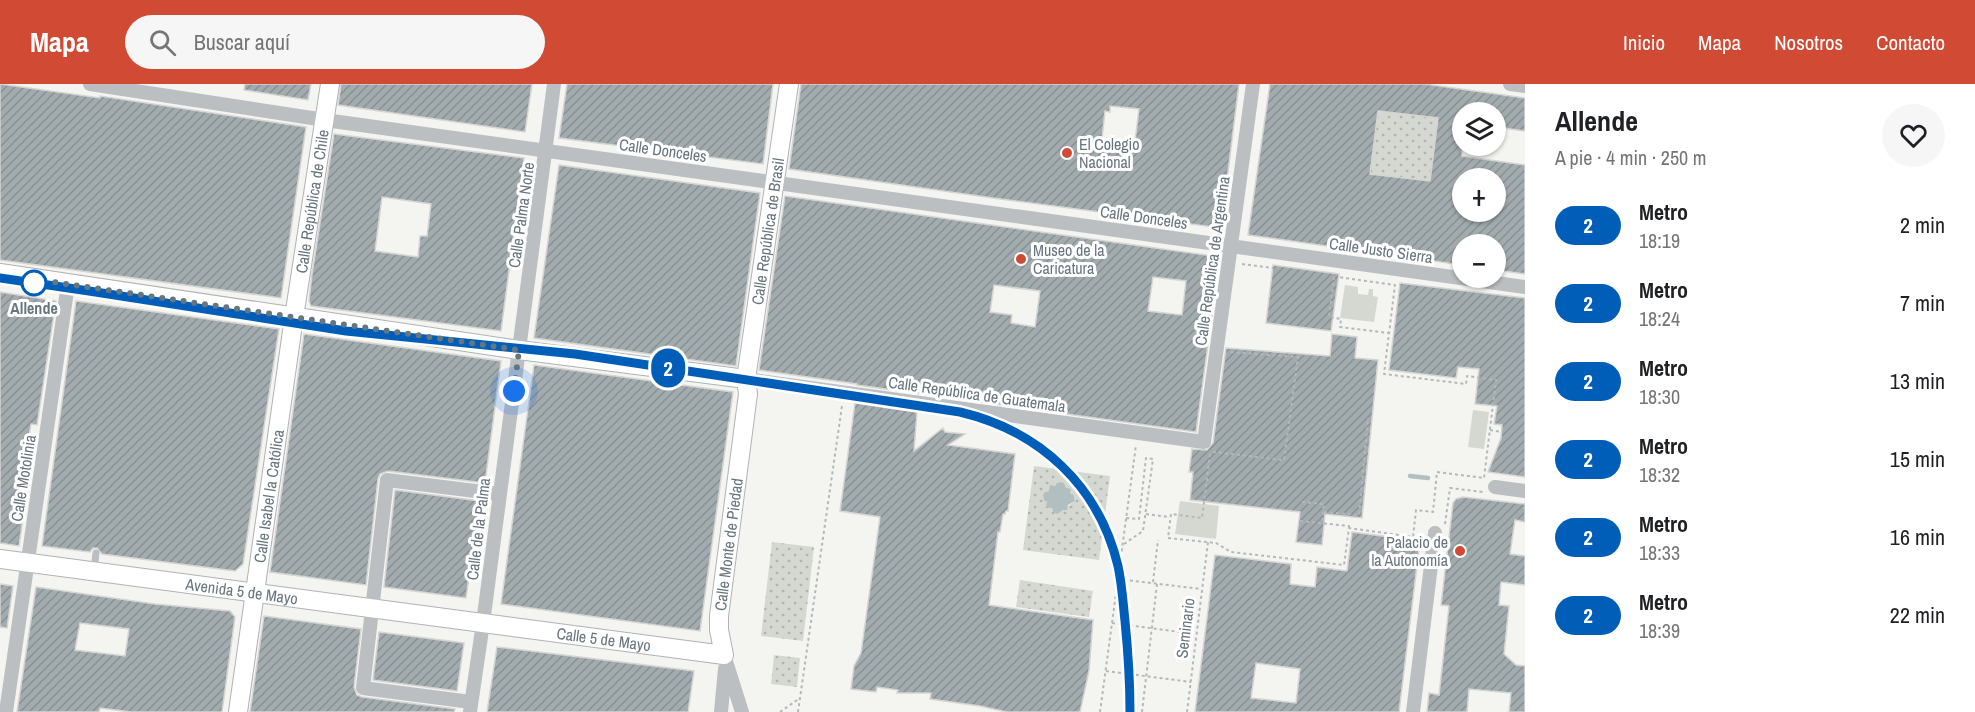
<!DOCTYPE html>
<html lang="es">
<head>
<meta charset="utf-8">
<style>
  body { margin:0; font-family:"Archivo Narrow",sans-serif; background:#f6f6f6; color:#202124; height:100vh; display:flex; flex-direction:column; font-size:22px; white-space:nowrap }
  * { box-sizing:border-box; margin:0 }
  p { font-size:20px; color:#757577 }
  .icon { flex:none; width:33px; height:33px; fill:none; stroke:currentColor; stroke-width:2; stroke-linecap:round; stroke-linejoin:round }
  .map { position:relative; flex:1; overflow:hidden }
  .side { display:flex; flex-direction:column; background:#fff; width:450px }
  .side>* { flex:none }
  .badge { padding:0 12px; border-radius:20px; font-size:21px; line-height:39px }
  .controls { position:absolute; left:1452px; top:18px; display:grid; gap:12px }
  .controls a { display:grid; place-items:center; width:54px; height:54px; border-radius:50%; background:#fff; box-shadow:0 2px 4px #0004; font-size:30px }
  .you { position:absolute; width:30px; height:30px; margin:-15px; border:4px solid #fff; border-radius:50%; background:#1a73e8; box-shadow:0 0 0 9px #1a73e833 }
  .map>.badge { position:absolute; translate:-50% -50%; box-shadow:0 0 0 3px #fff }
  .round { display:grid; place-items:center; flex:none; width:63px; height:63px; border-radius:32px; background:#f6f6f6 }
  .headline { display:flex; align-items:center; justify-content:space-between; height:102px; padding:0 30px }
  h1 { font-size:28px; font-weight:800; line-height:45px }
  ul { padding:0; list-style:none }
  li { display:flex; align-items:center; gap:18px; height:78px; padding:0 30px }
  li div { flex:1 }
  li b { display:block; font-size:22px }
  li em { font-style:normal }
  li .badge { min-width:66px; font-weight:700; text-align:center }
  header { display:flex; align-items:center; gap:36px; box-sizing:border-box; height:84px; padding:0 30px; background:#d14a33; color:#fff }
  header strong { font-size:28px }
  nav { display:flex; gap:33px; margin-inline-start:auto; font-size:21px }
  .search { width:420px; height:54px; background:#f6f6f6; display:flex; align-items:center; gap:15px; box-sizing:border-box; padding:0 21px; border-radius:33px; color:#757577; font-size:22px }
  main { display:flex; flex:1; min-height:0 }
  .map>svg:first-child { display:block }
</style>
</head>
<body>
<header>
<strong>Mapa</strong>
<div class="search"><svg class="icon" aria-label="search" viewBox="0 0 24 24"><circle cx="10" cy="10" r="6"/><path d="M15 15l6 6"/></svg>Buscar aquí</div>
<nav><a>Inicio</a><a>Mapa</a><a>Nosotros</a><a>Contacto</a></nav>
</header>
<main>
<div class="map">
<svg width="1525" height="628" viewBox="0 0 1525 628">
  <defs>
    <pattern id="park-dots" width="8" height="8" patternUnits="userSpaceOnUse" patternTransform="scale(1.5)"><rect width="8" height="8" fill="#d4d8d0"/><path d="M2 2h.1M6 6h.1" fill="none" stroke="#b0b4ae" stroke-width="1.8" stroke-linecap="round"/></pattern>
    <pattern id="building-hatch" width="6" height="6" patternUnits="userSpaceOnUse" patternTransform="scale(1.5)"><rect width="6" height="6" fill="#a2abae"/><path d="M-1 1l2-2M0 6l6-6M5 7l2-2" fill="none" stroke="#889093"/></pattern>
  </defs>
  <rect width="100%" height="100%" fill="#f4f4f0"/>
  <!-- grass -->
  <path fill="#d4d8d0" d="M 1345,201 L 1358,203 L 1358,210 L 1368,211 L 1369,205 L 1373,205 L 1373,212 L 1378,213 L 1374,238 L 1340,234 Z
    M 1473,326 L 1489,328 L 1484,365 L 1468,363 Z
    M 1180,417 L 1219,422 L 1216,455 L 1175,450 Z"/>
  <!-- park -->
  <path fill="url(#park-dots)" fill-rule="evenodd" d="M 1378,27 L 1438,34 L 1430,97 L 1370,90 Z
    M 1034,382 L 1110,392 L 1099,476 L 1023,466 ZM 1059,398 L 1064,399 L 1066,404 L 1075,414 L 1075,417 L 1063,426 L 1053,428 L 1052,424 L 1043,413 L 1045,408 L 1049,407 Z
    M 772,458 L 814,463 L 803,557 L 761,552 Z
    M 1020,496 L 1093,507 L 1089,533 L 1016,523 Z
    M 774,571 L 800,574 L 797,603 L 771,600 Z"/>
  <!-- water -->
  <path fill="#b1bfc1" d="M 1061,398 L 1064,399 L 1066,404 L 1071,405 L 1070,409 L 1074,412 L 1075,417 L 1068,421 L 1067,426 L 1063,426 L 1057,430 L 1053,428 L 1052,424 L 1046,423 L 1047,418 L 1044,416 L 1043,411 L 1045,408 L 1049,407 L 1050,401 L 1055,402 L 1057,399 Z"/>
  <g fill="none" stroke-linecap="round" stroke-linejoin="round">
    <!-- stream -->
    <path stroke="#b1bfc1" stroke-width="4.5" d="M 1410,392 L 1428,394"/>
  </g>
  <!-- building -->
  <path fill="url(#building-hatch)" stroke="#d5d5d3" stroke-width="1.5" fill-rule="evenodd" d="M 0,0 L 100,14 L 100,12 L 306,43 L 281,214 L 0,176 Z
    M 245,0 L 311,0 L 308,16 L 244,6 Z
    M 341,0 L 532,0 L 525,48 L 338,21 Z
    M 567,0 L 773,0 L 763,80 L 559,54 Z
    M 801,0 L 1239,0 L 1221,144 L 993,114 L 789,85 ZM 1110,22 L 1139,25 L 1135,57 L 1130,56 L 1130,59 L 1102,55 L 1105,27 L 1110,28 Z
    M 1270,0 L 1425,0 L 1525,14 L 1525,47 L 1496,43 L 1496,28 L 1462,28 L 1461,56 L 1462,56 L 1462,72 L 1525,81 L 1525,190 L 1496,186 L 1496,160 L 1462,160 L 1462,181 L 1248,151 ZM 1378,27 L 1438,34 L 1430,97 L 1370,90 ZM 1462,94 L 1496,94 L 1496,128 L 1462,128 Z
    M 334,50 L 524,74 L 501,247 L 311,222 L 309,217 L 312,190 ZM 382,113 L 431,120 L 427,152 L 420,152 L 418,173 L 375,167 Z
    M 559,81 L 760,109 L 736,282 L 534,254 Z
    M 785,112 L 1220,173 L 1196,348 L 857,301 L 857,300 L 759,286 ZM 1153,193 L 1186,197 L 1182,231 L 1148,227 ZM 994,201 L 1040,207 L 1035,243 L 1011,239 L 1012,231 L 990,228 Z
    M 1273,181 L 1339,190 L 1331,247 L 1266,239 Z
    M 1400,199 L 1525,214 L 1525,393 L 1488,388 L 1501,354 L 1502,341 L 1494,340 L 1497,322 L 1475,320 L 1479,285 L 1458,283 L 1456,294 L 1389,286 Z
    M 0,208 L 56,217 L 37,341 L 31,340 L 24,384 L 30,385 L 19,462 L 0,459 Z
    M 76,217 L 279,245 L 243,480 L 235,487 L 102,470 L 97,464 L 93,464 L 90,468 L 42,462 Z
    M 304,250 L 501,277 L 485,399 L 388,387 L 380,390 L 378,395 L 366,501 L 270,488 Z
    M 1332,250 L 1357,253 L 1355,274 L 1378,276 L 1362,434 L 1325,430 L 1322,461 L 1296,458 L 1300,428 L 1190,416 L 1193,388 L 1189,388 L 1192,365 L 1207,366 L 1213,359 L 1226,264 L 1330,272 Z
    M 534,281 L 733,308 L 700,547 L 501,520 Z
    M 855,319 L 917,328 L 914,367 L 943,344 L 945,348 L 965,350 L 948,361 L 1015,370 L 1008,427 L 1006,427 L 1005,430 L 1003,430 L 1000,448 L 998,448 L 989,521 L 1093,536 L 1089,587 L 1080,628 L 1007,628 L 980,622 L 930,615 L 931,609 L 897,609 L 898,606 L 877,603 L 876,608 L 851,605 L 854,582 L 861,569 L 880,433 L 840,427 Z
    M 395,406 L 480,417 L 466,514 L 384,503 Z
    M 1463,413 L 1525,420 L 1525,438 L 1515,436 L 1510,470 L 1525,472 L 1525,501 L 1501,498 L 1499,521 L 1509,522 L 1504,570 L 1516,581 L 1525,582 L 1525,628 L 1509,628 L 1511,609 L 1469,605 L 1467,628 L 1427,628 L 1429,609 L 1439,611 L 1449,522 L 1441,521 L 1453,419 L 1456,415 Z
    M 1352,448 L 1420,457 L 1399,628 L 1195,628 L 1215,471 L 1291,480 L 1290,500 L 1315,503 L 1317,483 L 1347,487 ZM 1256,579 L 1300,585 L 1296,619 L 1251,614 Z
    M 0,500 L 13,502 L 7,544 L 0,543 Z
    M 36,503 L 155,520 L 230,527 L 235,533 L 222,628 L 131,628 L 100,624 L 99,628 L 17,628 ZM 80,539 L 129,545 L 125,572 L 75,566 Z
    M 264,532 L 361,545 L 354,603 L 357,611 L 362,613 L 455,625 L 454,628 L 250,628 Z
    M 379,548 L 464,559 L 457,607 L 373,596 Z
    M 497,563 L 694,587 L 688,628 L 487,628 Z"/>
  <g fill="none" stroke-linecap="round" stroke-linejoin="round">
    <!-- secondary casing -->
    <g stroke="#aeb3b7" stroke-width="20">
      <g id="secondary">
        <path d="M 0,189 L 519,266 L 746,295"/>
        <path id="s1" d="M 0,475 L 724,571 L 719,546 L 719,532 L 748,310 L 746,295 L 789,0"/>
        <path id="s2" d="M 238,628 L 294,233 L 330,0"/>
      </g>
    </g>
    <!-- path -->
    <path stroke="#b5b8ba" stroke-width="2" stroke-dasharray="3 3" stroke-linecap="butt" d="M 1242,180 L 1273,184
      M 1334,193 L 1329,233 L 1341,235 L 1340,243 L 1389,249
      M 1490,346 L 1502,348
      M 1213,368 L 1284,376 L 1298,273 L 1230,268
      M 1210,370 L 1202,434 L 1171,430 L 1168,454 L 1216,459 L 1231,468 L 1344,481 L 1349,444 L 1413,453 L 1416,426 L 1433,428 L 1437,388 L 1484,394 L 1496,296 L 1467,292 L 1466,300 L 1384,290 L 1395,201 L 1338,193
      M 1302,418 L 1324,420 L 1322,440
      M 1324,428 L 1359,431 L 1368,334
      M 1146,430 L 1169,433
      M 1300,437 L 1349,442 L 1349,444
      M 1445,440 L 1450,404 L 1483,408
      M 1124,460 L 1143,447 L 1153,375 L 1146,374 L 1139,435 L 1126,434
      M 1118,495 L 1201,505
      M 1153,498 L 1158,456
      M 1112,539 L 1195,550
      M 1106,587 L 1191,598
      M 780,628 L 800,614
      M 798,628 L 842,322
      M 1100,628 L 1136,361
      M 1142,628 L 1157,500
      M 1187,628 L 1208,458"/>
    <!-- lane -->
    <path stroke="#bbbfc2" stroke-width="7" d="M 94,487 L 96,469"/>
    <!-- street -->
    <path stroke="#bbbfc2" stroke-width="14" d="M 90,0 L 325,36 L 1525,203
      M 1510,0 L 1525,2
      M 746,295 L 1204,358 L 1253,0
      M 1495,403 L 1525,407
      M 724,571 L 742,628
      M 471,618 L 363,604 L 387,396 L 499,410
      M 6,628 L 68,200
      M 470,628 L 483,539 L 554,0
      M 721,628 L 725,585
      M 1413,628 L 1435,449"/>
    <!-- secondary -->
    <use href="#secondary" stroke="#fff" stroke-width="18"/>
  </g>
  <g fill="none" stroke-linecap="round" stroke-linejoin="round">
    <!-- line casing -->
    <g stroke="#fff" stroke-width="14">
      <path id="line" d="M 0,194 L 89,207 L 346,247 L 575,270 L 960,328 C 1040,347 1099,402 1118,482 C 1122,500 1123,519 1125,537 C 1128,567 1130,597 1130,628"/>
    </g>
    <!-- line -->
    <use href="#line" stroke="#005eb8" stroke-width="9"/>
    <!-- walk -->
    <path stroke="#66767f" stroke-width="6" stroke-dasharray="0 10.8" d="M 34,199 L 46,197 L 519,266 L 514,307"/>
  </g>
  <!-- markers -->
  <g fill="#d14a33" stroke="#fff" stroke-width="2">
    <circle cx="1067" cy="69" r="6"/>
    <circle cx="1021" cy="175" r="6"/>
    <circle cx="1460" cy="467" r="6"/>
  </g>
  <circle fill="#fff" stroke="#005eb8" stroke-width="3" cx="34" cy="199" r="12"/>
  <g text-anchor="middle" stroke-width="6" stroke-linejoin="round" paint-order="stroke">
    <!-- poi labels -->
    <g font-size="16" fill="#66767f" stroke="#fff" text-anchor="start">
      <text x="1079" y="66">El Colegio<tspan x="1079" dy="18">Nacional</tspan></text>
      <text x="1033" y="172">Museo de la<tspan x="1033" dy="18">Caricatura</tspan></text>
      <text x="1448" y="464" text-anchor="end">Palacio de<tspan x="1448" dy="18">la Autonomía</tspan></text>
    </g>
    <!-- street labels -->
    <g font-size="16" fill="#66767f" stroke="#fff">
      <text transform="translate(663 66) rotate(8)" y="6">Calle Donceles</text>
      <text dy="6" stroke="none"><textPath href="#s2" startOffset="516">Calle República de Chile</textPath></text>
      <text transform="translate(521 131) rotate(-82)" y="6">Calle Palma Norte</text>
      <text transform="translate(1144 133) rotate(8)" y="6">Calle Donceles</text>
      <text dy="6" stroke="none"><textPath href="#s1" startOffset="1158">Calle República de Brasil</textPath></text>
      <text transform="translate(1381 166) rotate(8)" y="6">Calle Justo Sierra</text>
      <text transform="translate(1212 177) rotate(-82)" y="6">Calle República de Argentina</text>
      <text transform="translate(977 310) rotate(8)" y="6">Calle República de Guatemala</text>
      <text transform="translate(23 394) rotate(-81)" y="6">Calle Motolinia</text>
      <text dy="6" stroke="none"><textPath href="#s2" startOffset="218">Calle Isabel la Católica</textPath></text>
      <text transform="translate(478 445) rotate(-83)" y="6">Calle de la Palma</text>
      <text dy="6" stroke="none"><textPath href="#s1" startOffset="842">Calle Monte de Piedad</textPath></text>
      <text dy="6" stroke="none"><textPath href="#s1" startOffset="244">Avenida 5 de Mayo</textPath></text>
      <text transform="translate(1185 544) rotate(-83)" y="6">Seminario</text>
      <text dy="6" stroke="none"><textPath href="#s1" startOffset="609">Calle 5 de Mayo</textPath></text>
    </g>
    <!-- stop labels -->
    <g font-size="16" font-weight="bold" fill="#66767f" stroke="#fff">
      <text x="34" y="230">Allende</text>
    </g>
  </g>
</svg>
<div class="controls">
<a><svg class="icon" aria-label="layers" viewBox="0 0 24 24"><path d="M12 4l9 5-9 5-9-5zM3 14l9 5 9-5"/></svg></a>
<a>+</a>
<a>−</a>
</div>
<div class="you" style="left:514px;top:307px"></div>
<b class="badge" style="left:668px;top:284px;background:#005eb8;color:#fff">2</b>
</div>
<section class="side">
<div class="headline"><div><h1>Allende</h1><p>A pie · 4 min · 250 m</p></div><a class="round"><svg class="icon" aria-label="heart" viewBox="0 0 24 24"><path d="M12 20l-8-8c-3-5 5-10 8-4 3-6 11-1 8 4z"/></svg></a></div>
<ul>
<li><span class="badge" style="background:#005eb8;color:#fff">2</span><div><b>Metro</b><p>18:19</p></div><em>2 min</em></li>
<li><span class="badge" style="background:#005eb8;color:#fff">2</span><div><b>Metro</b><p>18:24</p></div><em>7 min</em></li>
<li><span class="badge" style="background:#005eb8;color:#fff">2</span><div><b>Metro</b><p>18:30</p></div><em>13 min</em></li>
<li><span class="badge" style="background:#005eb8;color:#fff">2</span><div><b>Metro</b><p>18:32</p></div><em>15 min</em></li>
<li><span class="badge" style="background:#005eb8;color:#fff">2</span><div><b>Metro</b><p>18:33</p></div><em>16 min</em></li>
<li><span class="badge" style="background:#005eb8;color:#fff">2</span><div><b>Metro</b><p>18:39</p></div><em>22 min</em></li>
</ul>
</section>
</main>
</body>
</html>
